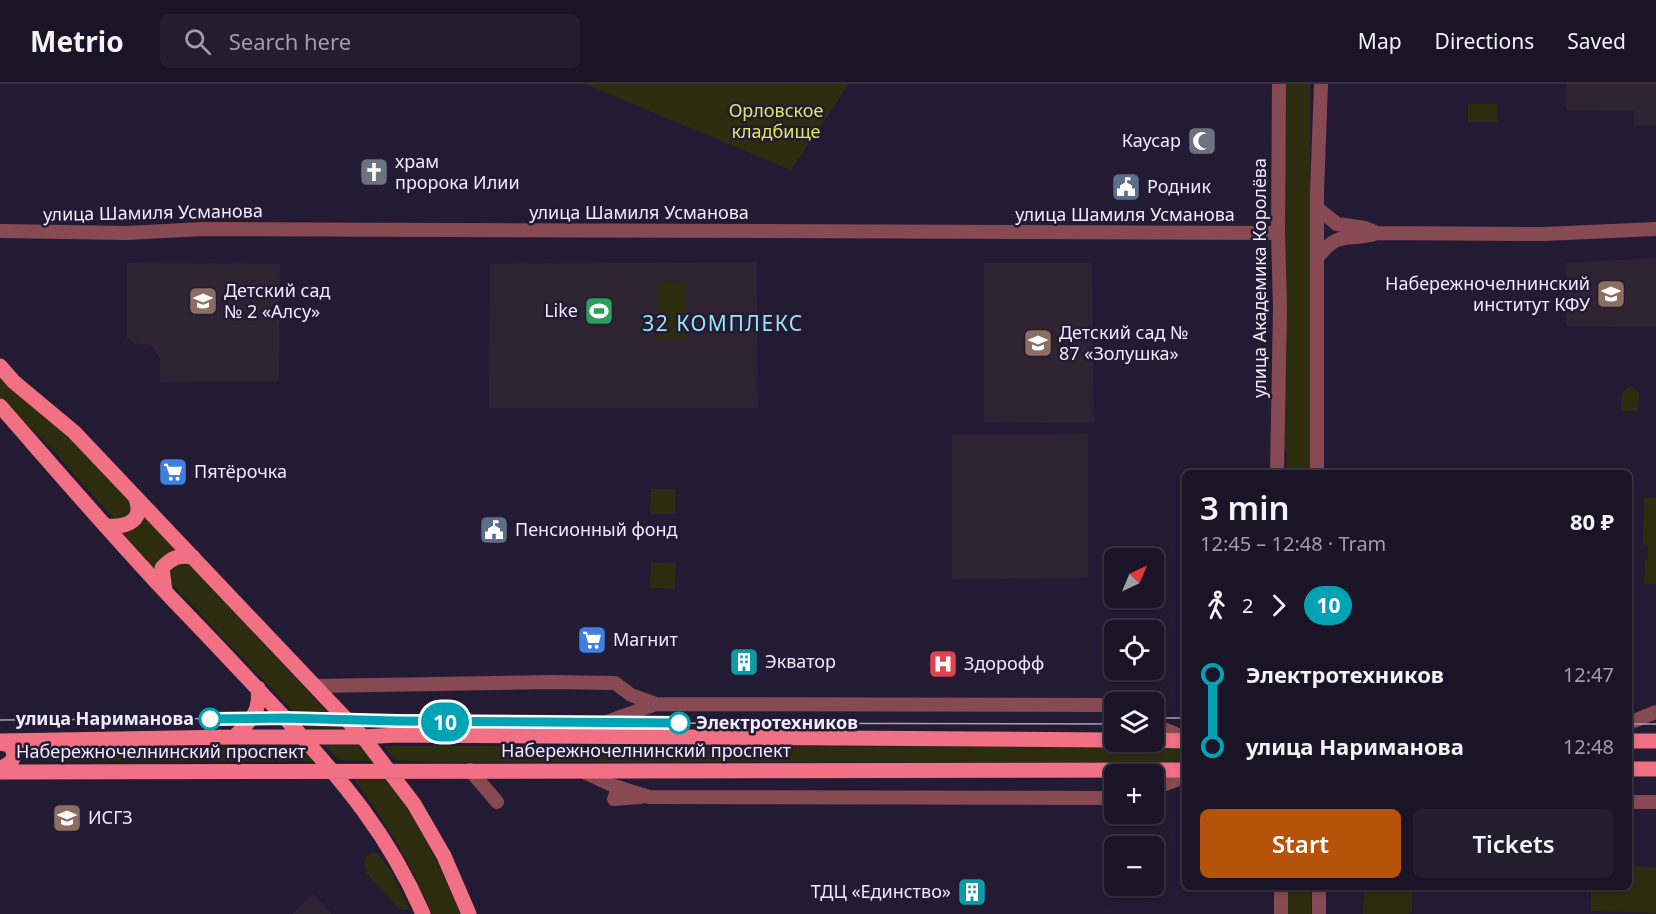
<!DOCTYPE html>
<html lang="en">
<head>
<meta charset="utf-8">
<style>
  body { margin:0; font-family:"Noto Sans",sans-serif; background:#231d2e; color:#f1f3f6; height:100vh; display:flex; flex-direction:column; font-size:22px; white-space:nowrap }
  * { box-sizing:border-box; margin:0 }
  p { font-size:20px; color:#9f9ea7 }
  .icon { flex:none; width:33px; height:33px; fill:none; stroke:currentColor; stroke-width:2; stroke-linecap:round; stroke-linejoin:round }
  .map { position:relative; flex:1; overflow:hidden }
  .details { position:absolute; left:1182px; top:386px; width:450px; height:420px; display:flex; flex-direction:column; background:#1a1426; border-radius:9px; box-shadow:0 3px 9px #0003,0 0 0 2px #383343 }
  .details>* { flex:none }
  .badge { padding:0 12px; border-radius:20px; font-size:21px; line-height:39px }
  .needle { width:39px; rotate:44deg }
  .tools { position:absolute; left:1104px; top:464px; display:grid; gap:12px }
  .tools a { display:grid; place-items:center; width:60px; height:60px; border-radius:9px; background:#1a1426; box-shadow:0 3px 9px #0003,0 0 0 2px #383343; font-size:30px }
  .map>.badge { position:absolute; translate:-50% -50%; box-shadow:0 0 0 3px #fff }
  .legs { display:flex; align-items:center; gap:9px; height:66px; padding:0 18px; font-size:20px }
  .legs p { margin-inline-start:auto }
  .summary { display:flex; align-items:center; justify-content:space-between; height:102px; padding:0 18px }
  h1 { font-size:33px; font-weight:600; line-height:45px }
  .primary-button { display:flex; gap:12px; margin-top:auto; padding:12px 18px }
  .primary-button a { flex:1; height:69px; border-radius:9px; background:#b45309; color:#fff; font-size:24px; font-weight:600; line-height:69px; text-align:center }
  .primary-button a+a { background:#231d2e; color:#f1f3f6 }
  ul { padding:0 18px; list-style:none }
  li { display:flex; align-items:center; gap:21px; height:72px; font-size:22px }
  li i { display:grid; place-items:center; width:9px; height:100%; margin:0 8px; background:currentColor }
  li i::after { content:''; width:15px; height:15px; margin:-8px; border:4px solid; border-radius:50%; background:#1a1426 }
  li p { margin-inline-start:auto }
  li:first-child i { background:linear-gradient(#0000 50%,currentColor 0) }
  li:last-child i { background:linear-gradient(currentColor 50%,#0000 0) }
  header { display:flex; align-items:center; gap:36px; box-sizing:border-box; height:84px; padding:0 30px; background:#1a1426; border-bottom:2px solid #383343 }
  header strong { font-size:28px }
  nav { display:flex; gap:33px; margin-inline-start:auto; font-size:21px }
  .search { width:420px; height:54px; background:#231d2e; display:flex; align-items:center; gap:15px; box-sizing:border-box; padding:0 21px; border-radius:9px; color:#9f9ea7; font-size:22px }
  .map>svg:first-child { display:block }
</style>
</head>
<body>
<header>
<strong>Metrio</strong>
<div class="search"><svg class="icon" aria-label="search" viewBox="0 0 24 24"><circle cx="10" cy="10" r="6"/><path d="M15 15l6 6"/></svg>Search here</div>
<nav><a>Map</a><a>Directions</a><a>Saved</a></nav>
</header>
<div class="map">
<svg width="1656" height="830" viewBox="0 0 1656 830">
  <rect width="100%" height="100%" fill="#221b33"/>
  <!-- education -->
  <path fill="#2e2331" d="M 1566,0 L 1656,0 L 1656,41 L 1634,41 L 1634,27 L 1566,26 Z
    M 1656,174 L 1656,243 L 1566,242 L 1566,179 Z
    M 757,178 L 758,324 L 489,324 L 490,180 Z
    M 127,179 L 280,180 L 279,297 L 160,298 L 160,274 L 151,261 L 134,259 L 127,254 Z
    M 984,179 L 1092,179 L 1094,339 L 984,338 Z
    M 1088,350 L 1088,494 L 952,495 L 952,351 Z
    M 313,810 L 332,830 L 292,830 Z"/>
  <!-- green -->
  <path fill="#2c2d0f" d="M 585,0 L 849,0 L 791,86 Z
    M 1284,0 L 1310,0 L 1311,388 L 1287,388 L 1287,372 L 1283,361 Z
    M 1468,20 L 1497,20 L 1498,38 L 1468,38 Z
    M 1155,133 L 1220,133 L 1220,139 L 1155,139 Z
    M 657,198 L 686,198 L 686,255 L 657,255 Z
    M 0,290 L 75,359 L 130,414 L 133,429 L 119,436 L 114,435 L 50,363 L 0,314 Z
    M 1630,302 L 1639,309 L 1638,327 L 1621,327 L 1622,309 Z
    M 651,405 L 675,405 L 675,430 L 650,430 Z
    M 1644,414 L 1656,414 L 1656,500 L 1644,500 L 1645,477 L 1648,476 L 1648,461 L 1643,461 Z
    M 143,428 L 181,465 C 163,472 161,471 158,491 L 119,448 L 131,446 Z
    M 184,478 L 191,482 L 342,644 L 310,645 L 168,496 L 171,483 Z
    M 651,478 L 676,479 L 675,505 L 650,504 Z
    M 324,661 L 361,662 L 374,677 L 339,676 Z
    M 17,662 L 302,662 L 315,677 L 57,677 L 17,672 Z
    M 384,662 L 1185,663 L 1185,678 L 425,678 L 395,676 Z
    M 353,694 L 387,694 C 417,736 441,782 460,830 L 432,830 C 412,780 385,738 353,694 Z
    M 371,769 L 377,769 L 391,787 L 410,826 L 403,826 L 398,824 L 366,789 L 364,775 Z
    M 1629,782 L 1656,783 L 1656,829 L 1591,827 L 1591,803 L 1629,802 Z
    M 1285,803 L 1311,803 L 1311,830 L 1288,830 Z
    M 1364,803 L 1412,803 L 1412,827 L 1409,830 L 1363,830 Z"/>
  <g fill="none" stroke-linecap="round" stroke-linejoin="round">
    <!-- minor -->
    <path stroke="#884a52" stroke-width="14" d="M 1317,124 L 1337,140 L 1365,144 L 1377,149
      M 0,147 L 127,149 L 203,145 L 1278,149
      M 1317,174 C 1341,144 1346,159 1377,149 L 1544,150 L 1656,145
      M 1277,388 L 1280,224 L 1278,149 L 1279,0
      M 1317,388 L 1317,109 L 1321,0
      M 316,602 L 551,598 L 615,599 L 631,611 L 656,620
      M 1629,639 L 1656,628
      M 1154,641 L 1185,654
      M 571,651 L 656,620 L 1107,621 L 1114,624
      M 470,686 L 497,718
      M 582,687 L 614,702 L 649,713 L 1114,714
      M 614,702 L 617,708 L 614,715 L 640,713
      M 1154,704 L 1185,693
      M 1629,718 L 1656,718
      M 1281,802 L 1281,830
      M 1319,830 L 1319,802"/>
    <!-- major -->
    <path stroke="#f17084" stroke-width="15" d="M 0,282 L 14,298 L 74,348 L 363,653 L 414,720 L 444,772 L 469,830
      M 0,322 C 58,388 115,455 176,519 C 213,557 249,596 285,634 C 343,697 389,751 423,830
      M 105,442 C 126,444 146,437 135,412
      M 165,507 L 162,484 C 172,473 179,471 193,473
      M 234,653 C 250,637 261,629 258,604
      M 1154,656 L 1185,657
      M 0,657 L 234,653 L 363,653 L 396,651 L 1114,656
      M 1629,657 L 1656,657
      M 0,659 L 10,661 C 18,673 12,680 0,684
      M 1629,685 L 1656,685
      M 0,688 L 1185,686"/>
    <!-- tram -->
    <path stroke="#a6a1b4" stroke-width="1.5" d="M 1154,634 L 1185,634
      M 0,636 L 285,634 L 603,639 L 1114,640
      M 1629,640 L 1656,640"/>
  </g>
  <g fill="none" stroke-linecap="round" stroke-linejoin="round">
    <!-- line-1 casing -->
    <g stroke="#fff" stroke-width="14">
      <path id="line-1" d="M 210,635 L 285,634 L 396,637 L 679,639"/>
    </g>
    <!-- line-1 -->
    <use href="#line-1" stroke="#00a3b4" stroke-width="9"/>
  </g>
  <!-- icons -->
  <defs>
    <g id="mosque-square" transform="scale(1.5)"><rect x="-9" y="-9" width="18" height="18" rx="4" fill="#6b7280" stroke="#221b33"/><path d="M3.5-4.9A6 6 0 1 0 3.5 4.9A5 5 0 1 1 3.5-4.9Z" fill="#fff"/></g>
    <g id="church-square" transform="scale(1.5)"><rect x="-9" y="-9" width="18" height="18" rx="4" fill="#6b7280" stroke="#221b33"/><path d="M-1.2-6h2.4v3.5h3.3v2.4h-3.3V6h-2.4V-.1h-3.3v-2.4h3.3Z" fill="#fff"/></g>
    <g id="civic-square" transform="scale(1.5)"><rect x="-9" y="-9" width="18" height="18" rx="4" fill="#5c6f8a" stroke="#221b33"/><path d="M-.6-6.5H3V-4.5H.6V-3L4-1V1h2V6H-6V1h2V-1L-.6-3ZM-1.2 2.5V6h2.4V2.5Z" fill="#fff"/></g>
    <g id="university-square" transform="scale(1.5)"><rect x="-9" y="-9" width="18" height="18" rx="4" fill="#8d6e63" stroke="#221b33"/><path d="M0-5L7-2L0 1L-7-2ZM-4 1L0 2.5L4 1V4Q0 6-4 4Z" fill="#fff"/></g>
    <g id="school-square" transform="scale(1.5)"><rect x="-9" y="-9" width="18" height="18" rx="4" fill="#8d6e63" stroke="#221b33"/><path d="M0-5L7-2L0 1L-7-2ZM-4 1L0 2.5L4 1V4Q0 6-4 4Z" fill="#fff"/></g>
    <g id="stadium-square" transform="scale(1.5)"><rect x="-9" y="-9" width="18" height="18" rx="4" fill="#2e9e5b" stroke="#221b33"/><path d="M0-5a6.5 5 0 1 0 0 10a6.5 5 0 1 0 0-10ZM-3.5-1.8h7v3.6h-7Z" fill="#fff"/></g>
    <g id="supermarket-square" transform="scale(1.5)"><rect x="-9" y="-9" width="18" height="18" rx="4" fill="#3f7fe0" stroke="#221b33"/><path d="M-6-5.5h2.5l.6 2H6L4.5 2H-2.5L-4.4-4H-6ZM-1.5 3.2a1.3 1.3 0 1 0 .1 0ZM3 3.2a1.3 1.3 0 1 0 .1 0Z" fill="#fff"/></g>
    <g id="building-square" transform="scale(1.5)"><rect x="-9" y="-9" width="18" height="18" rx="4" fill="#0f9aa8" stroke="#221b33"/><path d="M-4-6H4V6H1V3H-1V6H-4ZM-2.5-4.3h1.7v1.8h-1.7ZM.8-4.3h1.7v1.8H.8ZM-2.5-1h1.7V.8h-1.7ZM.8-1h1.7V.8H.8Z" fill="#fff"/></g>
    <g id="hospital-square" transform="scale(1.5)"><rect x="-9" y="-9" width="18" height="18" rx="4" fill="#e0444e" stroke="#221b33"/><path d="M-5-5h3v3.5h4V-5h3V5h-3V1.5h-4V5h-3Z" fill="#fff"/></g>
  </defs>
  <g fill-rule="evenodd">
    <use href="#mosque-square" x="1202" y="57"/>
    <use href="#church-square" x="374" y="88"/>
    <use href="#civic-square" x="1126" y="103"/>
    <use href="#university-square" x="1611" y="210"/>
    <use href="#school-square" x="203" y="217"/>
    <use href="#stadium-square" x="599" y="227"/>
    <use href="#school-square" x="1038" y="259"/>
    <use href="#supermarket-square" x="173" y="388"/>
    <use href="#civic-square" x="494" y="446"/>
    <use href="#supermarket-square" x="592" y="556"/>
    <use href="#building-square" x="744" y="578"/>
    <use href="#hospital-square" x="943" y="580"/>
    <use href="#university-square" x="67" y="734"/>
    <use href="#building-square" x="972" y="808"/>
  </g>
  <!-- markers -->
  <g fill="#fff" stroke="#00a3b4" stroke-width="3">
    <circle cx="210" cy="635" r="10"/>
    <circle cx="679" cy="639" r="10"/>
  </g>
  <g text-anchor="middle" stroke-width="5" stroke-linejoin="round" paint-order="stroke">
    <!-- park labels -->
    <g font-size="18" fill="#e0e760" stroke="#221b33">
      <text x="776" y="33">Орловское<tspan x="776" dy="21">кладбище</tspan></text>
    </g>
    <!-- poi labels -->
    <g font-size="18" fill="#eeebfb" stroke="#221b33" text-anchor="start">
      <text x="1181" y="63" text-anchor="end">Каусар</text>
      <text x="395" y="84">храм<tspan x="395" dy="21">пророка Илии</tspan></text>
      <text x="1147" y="109">Родник</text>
      <text x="1590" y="206" text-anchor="end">Набережночелнинский<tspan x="1590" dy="21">институт КФУ</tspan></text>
      <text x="224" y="213">Детский сад<tspan x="224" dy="21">№ 2 «Алсу»</tspan></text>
      <text x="578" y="233" text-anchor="end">Like</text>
      <text x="1059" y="255">Детский сад №<tspan x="1059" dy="21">87 «Золушка»</tspan></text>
      <text x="194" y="394">Пятёрочка</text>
      <text x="515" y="452">Пенсионный фонд</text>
      <text x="613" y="562">Магнит</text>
      <text x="765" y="584">Экватор</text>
      <text x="964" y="586">Здорофф</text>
      <text x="88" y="740">ИСГЗ</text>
      <text x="951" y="814" text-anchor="end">ТДЦ «Единство»</text>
    </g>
    <!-- street labels -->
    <g font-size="18" fill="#eeebfb" stroke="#221b33">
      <text transform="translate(153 129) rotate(-1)" y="6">улица Шамиля Усманова</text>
      <text x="639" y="135">улица Шамиля Усманова</text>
      <text x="1125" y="137">улица Шамиля Усманова</text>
      <text transform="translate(1260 194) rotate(-90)" y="6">улица Академика Королёва</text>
      <text x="646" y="673">Набережночелнинский проспект</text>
      <text x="161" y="674">Набережночелнинский проспект</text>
    </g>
    <!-- stop labels -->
    <g font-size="18" font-weight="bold" fill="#eeebfb" stroke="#221b33" text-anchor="end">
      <text x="194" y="641">улица Нариманова</text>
      <text x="696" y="645" text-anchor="start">Электротехников</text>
    </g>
    <!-- quarter labels -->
    <g font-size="21" letter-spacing="1.5" fill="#97e3f7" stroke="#221b33">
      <text x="723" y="247">32 КОМПЛЕКС</text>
    </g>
  </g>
</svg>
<div class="tools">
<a><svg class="needle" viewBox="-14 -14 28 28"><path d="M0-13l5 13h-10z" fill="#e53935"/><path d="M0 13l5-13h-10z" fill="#9f9ea7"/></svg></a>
<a><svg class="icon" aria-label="locate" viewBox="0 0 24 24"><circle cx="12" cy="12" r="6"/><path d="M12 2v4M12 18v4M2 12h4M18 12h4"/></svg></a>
<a><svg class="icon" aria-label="layers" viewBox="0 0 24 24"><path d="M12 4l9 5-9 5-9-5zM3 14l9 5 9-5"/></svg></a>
<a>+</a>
<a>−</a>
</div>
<b class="badge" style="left:445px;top:638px;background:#00a3b4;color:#fff">10</b>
<section class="details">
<div class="summary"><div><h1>3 min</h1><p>12:45 – 12:48 · Tram</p></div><b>80 ₽</b></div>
<div class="legs"><svg class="icon" aria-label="walk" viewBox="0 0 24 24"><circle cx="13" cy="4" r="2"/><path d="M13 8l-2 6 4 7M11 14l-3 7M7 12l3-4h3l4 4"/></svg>2<svg class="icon" aria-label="forward" viewBox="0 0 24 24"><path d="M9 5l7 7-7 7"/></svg><b class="badge" style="background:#00a3b4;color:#fff">10</b></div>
<ul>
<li><i style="color:#00a3b4"></i><b>Электротехников</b><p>12:47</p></li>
<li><i style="color:#00a3b4"></i><b>улица Нариманова</b><p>12:48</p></li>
</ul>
<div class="primary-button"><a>Start</a><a>Tickets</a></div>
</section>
</div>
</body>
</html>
